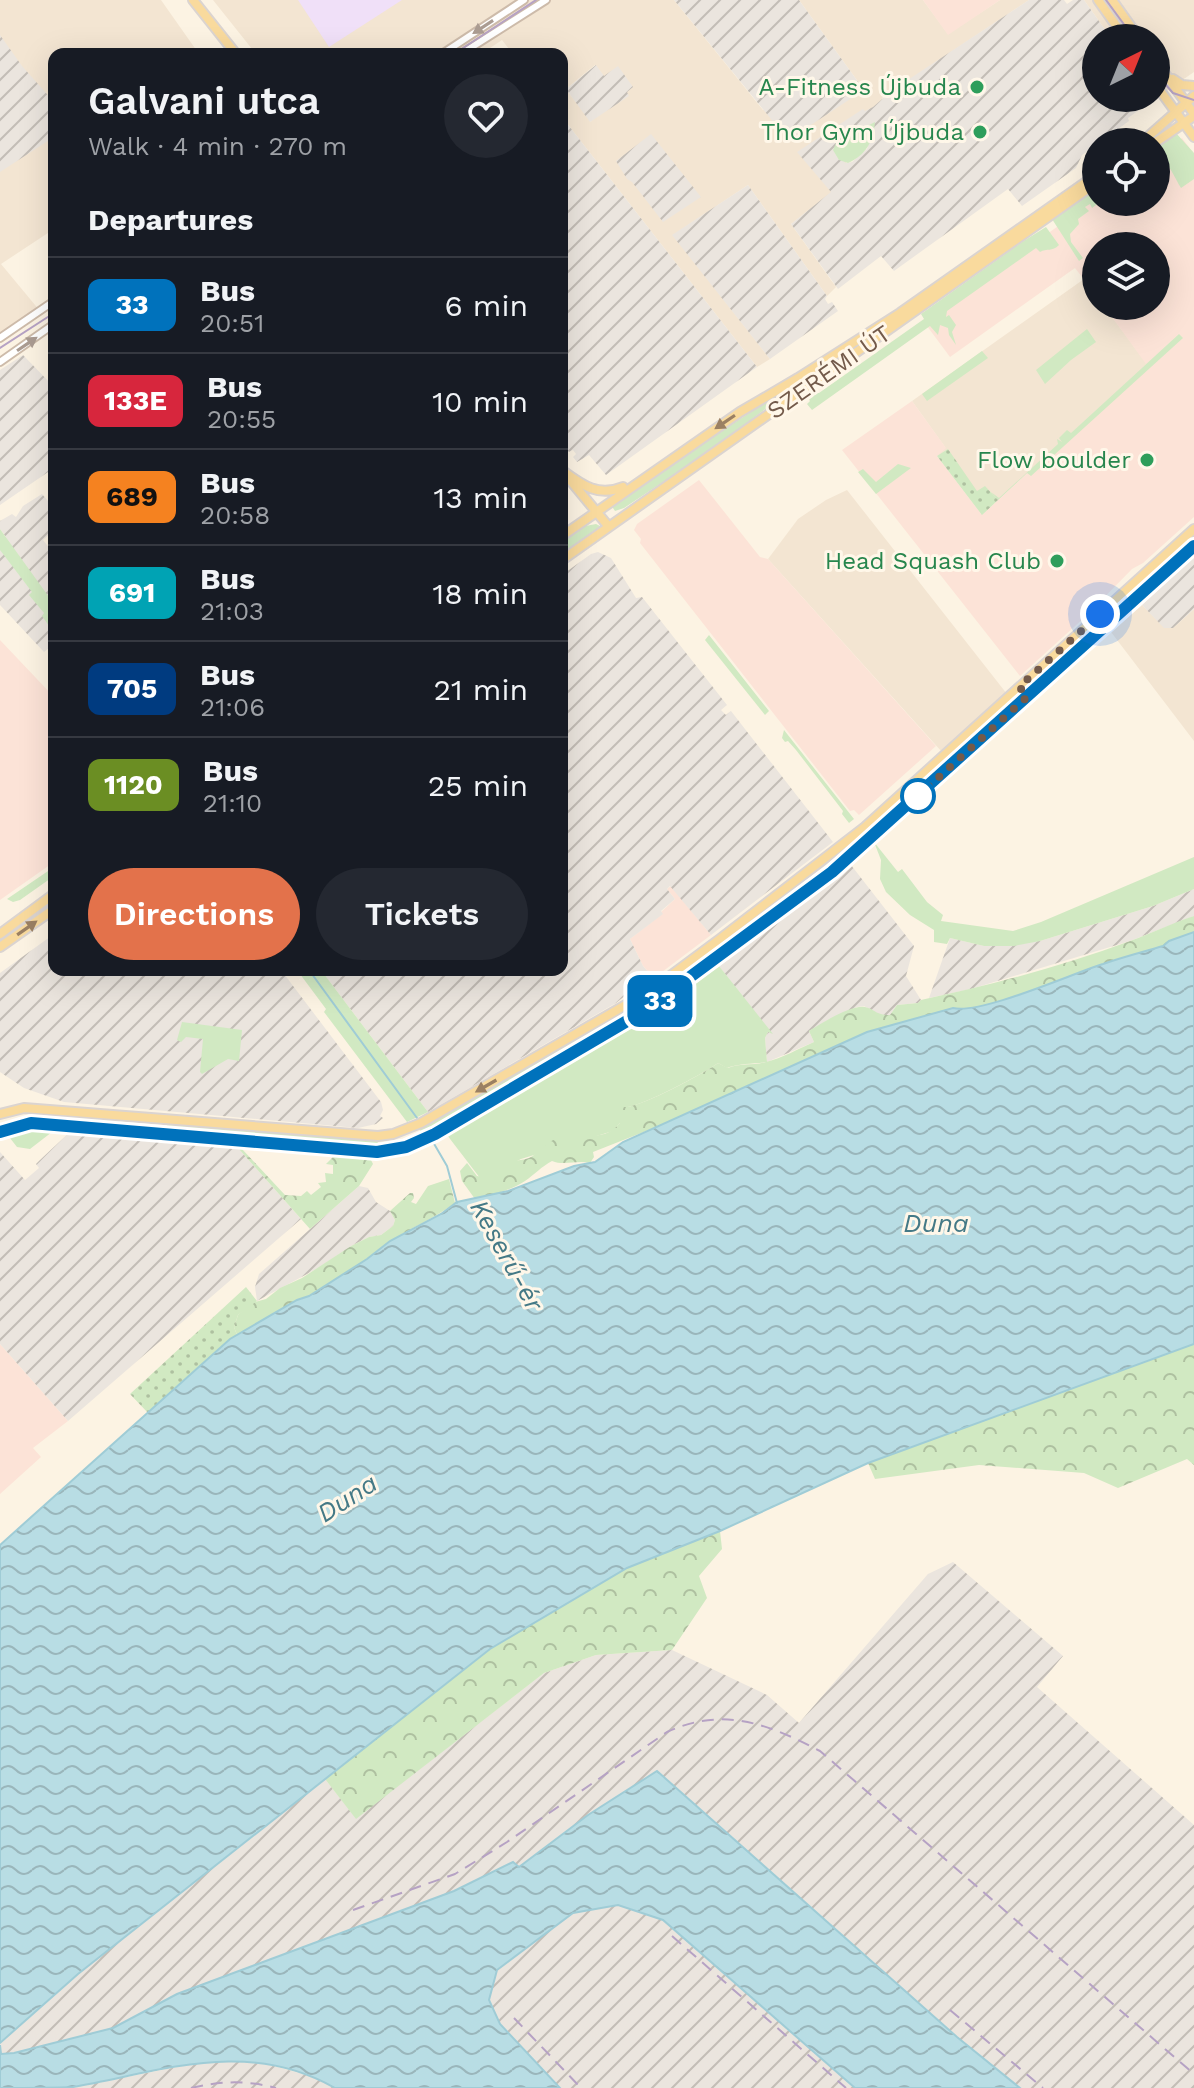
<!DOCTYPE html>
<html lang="en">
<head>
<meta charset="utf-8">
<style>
  body { margin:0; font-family:"Work Sans",sans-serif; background:#242831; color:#f1f3f6; height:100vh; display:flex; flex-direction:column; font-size:30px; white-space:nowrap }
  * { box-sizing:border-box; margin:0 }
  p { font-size:26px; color:#9ea1a6 }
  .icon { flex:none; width:44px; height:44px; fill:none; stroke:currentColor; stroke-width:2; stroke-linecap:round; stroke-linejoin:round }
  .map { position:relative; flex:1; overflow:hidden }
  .drawer { position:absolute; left:48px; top:48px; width:520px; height:928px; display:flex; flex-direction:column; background:#171b24; border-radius:16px; box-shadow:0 8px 32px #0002 }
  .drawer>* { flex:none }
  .badge { padding:0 16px; border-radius:12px; font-size:28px; line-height:52px }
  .needle { width:52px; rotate:43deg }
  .buttons { position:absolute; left:1082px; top:24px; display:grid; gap:16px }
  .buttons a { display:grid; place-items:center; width:88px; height:88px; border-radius:50%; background:#171b24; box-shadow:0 8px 32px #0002; font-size:40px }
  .you { position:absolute; width:40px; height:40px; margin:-20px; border:6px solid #fff; border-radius:50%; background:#1a73e8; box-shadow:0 0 0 12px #1a73e833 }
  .map>.badge { position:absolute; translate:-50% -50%; box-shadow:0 0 0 4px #fff }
  h2 { padding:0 40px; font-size:30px; line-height:72px }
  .round { display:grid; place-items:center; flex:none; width:84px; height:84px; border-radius:42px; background:#242831 }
  .summary { display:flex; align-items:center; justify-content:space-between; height:136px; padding:0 40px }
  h1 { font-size:38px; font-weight:600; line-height:60px }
  .action { display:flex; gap:16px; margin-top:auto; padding:16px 40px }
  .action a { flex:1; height:92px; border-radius:48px; background:#e3724b; color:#fff; font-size:32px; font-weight:600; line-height:92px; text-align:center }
  .action a+a { background:#242831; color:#f1f3f6 }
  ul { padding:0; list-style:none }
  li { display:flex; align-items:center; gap:24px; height:96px; padding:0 40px; border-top:2px solid #363941 }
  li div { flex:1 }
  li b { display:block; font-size:30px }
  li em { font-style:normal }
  li .badge { min-width:88px; font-weight:700; text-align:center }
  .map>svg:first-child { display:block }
</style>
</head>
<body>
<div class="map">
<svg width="1194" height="2088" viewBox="0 0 1194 2088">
  <defs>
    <pattern id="industrial-furrows" width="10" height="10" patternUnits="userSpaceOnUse" patternTransform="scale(2)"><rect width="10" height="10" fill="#ebe5de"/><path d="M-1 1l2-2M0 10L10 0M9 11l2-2" fill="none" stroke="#c3bdb6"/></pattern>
    <pattern id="forest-crowns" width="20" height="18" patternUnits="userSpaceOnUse" patternTransform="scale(2)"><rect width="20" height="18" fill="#d1e9c2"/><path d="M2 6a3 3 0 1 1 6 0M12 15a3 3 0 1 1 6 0" fill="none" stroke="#aec0a0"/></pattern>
    <pattern id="park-dots" width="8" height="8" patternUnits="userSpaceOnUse" patternTransform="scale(2)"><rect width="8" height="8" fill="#d1e9c2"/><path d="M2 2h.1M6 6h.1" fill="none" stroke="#aec0a0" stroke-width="1.8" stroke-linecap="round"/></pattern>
    <pattern id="water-waves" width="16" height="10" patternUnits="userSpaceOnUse" patternTransform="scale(2)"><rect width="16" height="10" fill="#b8dde4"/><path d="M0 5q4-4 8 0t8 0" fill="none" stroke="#9ab6bb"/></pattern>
  </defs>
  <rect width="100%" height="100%" fill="#fcf3e3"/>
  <!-- residential -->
  <path fill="#f3e5d2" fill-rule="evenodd" d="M 0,0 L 161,0 L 199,54 L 54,54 L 54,229 L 1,264 L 40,311 L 0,338 Z
    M 213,0 L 674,0 L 763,110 L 864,90 L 799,0 L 923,0 L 948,34 L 1000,0 L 1029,0 L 882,98 L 883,100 L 872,108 L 832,192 L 791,224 L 836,287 L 827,296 L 748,185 L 673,235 L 770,359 L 757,367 L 562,117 L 562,54 L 513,54 L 502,40 L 481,54 L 256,54 ZM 595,65 L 604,76 L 591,122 L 566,89 Z
    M 1084,0 L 1194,0 L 1194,72 L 1156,98 L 1156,38 L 1111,38 Z
    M 1084,279 L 1096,295 L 1096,306 L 1104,306 L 1147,364 L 982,515 L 937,455 L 945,447 L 912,401 Z
    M 847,490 L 1007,694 L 942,752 L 768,559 L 798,519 L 826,500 Z
    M 1142,605 L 1165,628 L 1173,628 L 1194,609 L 1194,741 L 1111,632 Z"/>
  <!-- commercial -->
  <path fill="#fce3d7" d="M 923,0 L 1000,0 L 948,35 Z
    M 1182,138 L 1194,154 L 1194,517 L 1143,563 L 1132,569 L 1085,617 L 1020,676 L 842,450 L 912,401 L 946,448 L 937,456 L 982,515 L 1146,364 L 1104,306 L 1156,306 L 1156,246 L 1096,246 L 1096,295 L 1075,268 L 950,357 L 924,322 L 1096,199 L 1096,202 L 1156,202 L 1156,157 Z
    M 699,480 L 760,557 L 768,559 L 936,746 L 859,815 L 854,810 L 850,811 L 640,543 L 641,539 L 634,530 L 637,524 Z
    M 0,640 L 54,697 L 54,862 L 0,900 Z
    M 671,886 L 711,935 L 654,978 L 643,966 L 630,939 L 662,914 L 661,912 L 675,899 L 667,889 Z
    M 0,1344 L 68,1421 L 33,1448 L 41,1457 L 0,1494 Z"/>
  <!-- industrial -->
  <path fill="url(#industrial-furrows)" fill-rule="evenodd" d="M 674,0 L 799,0 L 864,90 L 788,140 Z
    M 1029,0 L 1064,0 L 1067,4 L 1073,0 L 1084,0 L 1111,38 L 1096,38 L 1096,98 L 1154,99 L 1128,118 L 1129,121 L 1100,142 L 1096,142 L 1096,145 L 1082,155 L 1076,168 L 1022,206 L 1008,189 L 894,271 L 881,256 L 838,289 L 791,224 L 831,192 L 797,152 L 863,109 L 865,111 L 873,107 L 894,89 ZM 874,123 L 867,149 L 852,162 L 845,163 L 837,141 Z
    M 0,35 L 22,66 L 54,102 L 54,137 L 0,172 Z
    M 596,65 L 604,76 L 618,66 L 633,87 L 627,92 L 629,96 L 590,122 L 566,89 Z
    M 562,117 L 757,367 L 606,475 L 589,455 L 577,462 L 573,457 L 576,454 L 573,450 L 569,452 L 562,444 Z
    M 651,134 L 701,197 L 663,222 L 632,182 L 627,179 L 616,161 Z
    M 748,185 L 827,296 L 825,299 L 828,304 L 832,302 L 838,311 L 770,359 L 672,235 Z
    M 23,355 L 54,387 L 54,468 L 0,505 L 0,370 Z
    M 42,494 L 54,508 L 54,530 L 43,540 L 54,554 L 54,621 L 48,625 L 54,633 L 54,644 L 44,652 L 0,605 L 0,542 L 6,537 L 0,529 L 0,521 L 12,514 L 16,517 L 23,506 Z
    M 598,552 L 611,558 L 636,598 L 642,597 L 727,705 L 721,710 L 726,715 L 731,711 L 833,842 L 711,935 L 670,886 L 667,889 L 675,899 L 661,911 L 663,914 L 630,939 L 643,966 L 651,975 L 616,1003 L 428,1112 L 321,970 L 562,970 L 562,575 L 591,554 Z
    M 1194,557 L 1194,609 L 1173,628 L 1164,628 L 1142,605 Z
    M 851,865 L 914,946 L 906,976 L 921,1000 L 918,1003 L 897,1005 L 890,1015 L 880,1015 L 864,1006 L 857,1007 L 809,1031 L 814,1042 L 767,1062 L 765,1038 L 768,1032 L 719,966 Z
    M 1194,889 L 1194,916 L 1130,941 L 971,989 L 929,998 L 950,938 L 984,946 L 1040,941 L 1153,906 Z
    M 54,934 L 54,970 L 281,970 L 381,1102 L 383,1110 L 380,1116 L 383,1118 L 376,1124 L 358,1128 L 64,1102 L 24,1088 L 0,1072 L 0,973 Z
    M 70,1132 L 238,1148 L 301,1219 L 68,1421 L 0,1344 L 0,1152 L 25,1180 L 39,1168 L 36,1164 L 40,1160 Z
    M 359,1186 L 368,1188 L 376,1202 L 390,1211 L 395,1220 L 393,1226 L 381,1235 L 369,1237 L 351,1246 L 320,1267 L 257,1301 L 255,1287 L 259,1274 Z
    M 953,1562 L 1063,1656 L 1037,1687 L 1194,1825 L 1194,2088 L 1020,2088 L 957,2037 L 657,1771 L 588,1815 L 518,1868 L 512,1862 L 454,1891 L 177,1994 L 113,2028 L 14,2053 L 1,2054 L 0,2043 L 78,1974 L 325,1779 L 356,1818 L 544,1673 L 596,1655 L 672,1650 L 767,1695 L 799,1723 L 928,1574 Z
    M 618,1905 L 663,1920 L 855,2088 L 560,2088 L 500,2024 L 489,2000 L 497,1970 L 573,1913 Z
    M 213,2060 L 263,2063 L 317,2078 L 335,2088 L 70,2088 Z"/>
  <!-- education -->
  <path fill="#f0e0f8" d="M 298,0 L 402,0 L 329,47 Z"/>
  <!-- green -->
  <path fill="#d1e9c2" d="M 875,122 C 873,142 866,155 848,163 L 839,160 L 833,150 L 837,141 Z
    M 1176,133 L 1194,153 L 1194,179 L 1181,188 C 1174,177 1172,168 1162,160 L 1156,164 L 1156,147 Z
    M 1096,189 L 1096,202 L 1100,202 L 1092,208 L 1090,204 L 1085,207 L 1089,211 L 1078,219 L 1079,224 L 1070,234 L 1071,242 L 1083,258 L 1079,261 L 1052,219 Z
    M 1046,227 L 1059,245 C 1052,252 1047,248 1040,252 L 1036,248 L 947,311 L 946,317 L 949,315 L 956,325 L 952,332 L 956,345 L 949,335 L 948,328 L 940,325 L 938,335 L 930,326 L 812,410 L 807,404 L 810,401 L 805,394 L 807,392 L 819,393 L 924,319 L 921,314 L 1022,242 Z
    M 1087,329 L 1096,342 L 1071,360 L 1045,384 L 1036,370 Z
    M 1179,334 L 1183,338 L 1031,476 L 1027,473 L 998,500 L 991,492 L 999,498 L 1058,444 L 1057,439 L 1062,442 L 1059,438 L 1067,430 L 1071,433 Z
    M 982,351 L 988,358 L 927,401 L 922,394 Z
    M 773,397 L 776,401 L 714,448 L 624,508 L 615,511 L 611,505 Z
    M 898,464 L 911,468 L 876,494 L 858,472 L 863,469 L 876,482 Z
    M 596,524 L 602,527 L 562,555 L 562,540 L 580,527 Z
    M 0,529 L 54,604 L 54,633 L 42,616 L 44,613 L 29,595 L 32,592 L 0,550 Z
    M 709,635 L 769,711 L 765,715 L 705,640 Z
    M 784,730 L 854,819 L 849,823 L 842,814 L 843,811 L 796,750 L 788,741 L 785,742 L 782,738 Z
    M 874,842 L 898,872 L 902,869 L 927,902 L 943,915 L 941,921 L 1013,931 L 1041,922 L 1194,857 L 1194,889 L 1153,906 L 1040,941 L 1014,946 L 984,946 L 950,938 L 947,944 L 934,942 L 934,930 L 910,915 L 886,892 L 880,879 L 881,860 Z
    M 54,867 L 54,876 L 20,900 L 13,902 L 7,899 Z
    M 795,885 L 798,890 L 795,895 L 666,992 L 656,991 Z
    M 719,966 L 773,1034 L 768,1032 L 765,1038 L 767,1062 C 754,1064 739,1063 727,1068 L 718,1063 C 705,1073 637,1109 625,1107 L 620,1123 L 613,1131 L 521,1159 L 486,1177 L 480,1178 L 447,1135 L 649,1018 Z
    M 297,970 L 321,970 L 428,1112 L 407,1122 L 324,1012 L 326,1009 Z
    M 636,1004 L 638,1007 C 568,1052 497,1096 424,1135 L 419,1129 Z
    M 182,1022 L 242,1030 L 239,1061 L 228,1059 L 202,1074 L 200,1072 L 203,1039 L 186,1037 L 181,1042 L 177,1040 Z
    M 65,1115 L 119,1119 L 120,1125 L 61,1122 L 57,1118 Z
    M 167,1123 L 377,1140 L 378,1142 L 374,1148 L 167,1131 Z
    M 32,1128 L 53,1129 L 52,1132 L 30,1149 L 17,1147 L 6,1133 Z"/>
  <!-- forest -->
  <path fill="url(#forest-crowns)" d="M 1194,916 L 1194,932 L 1169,941 L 1163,946 C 1143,952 1123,957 1103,964 C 1071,974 981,1015 953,1008 L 867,1033 L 674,1120 L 593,1152 L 594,1157 L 590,1163 C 577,1160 564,1166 552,1161 C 541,1167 535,1174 525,1181 C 510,1191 492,1194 475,1199 L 462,1181 L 460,1171 L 467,1163 L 477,1176 C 490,1178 499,1168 511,1162 C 517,1160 524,1160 529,1158 C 538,1154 545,1144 555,1139 C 577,1130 603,1145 620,1123 L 617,1113 L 624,1107 C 638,1109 705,1073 718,1063 L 728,1068 C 739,1063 753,1066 766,1062 C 782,1058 798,1049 814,1042 L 809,1031 C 820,1024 852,1004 865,1007 C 875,1009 875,1015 890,1015 L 897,1005 L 918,1003 L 921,1000 C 991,985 1063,966 1130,941 C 1152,933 1172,923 1194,916 Z
    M 238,1148 L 242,1149 L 285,1195 L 301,1196 L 307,1191 L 311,1195 L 321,1187 L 318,1183 L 326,1182 L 325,1173 L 333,1174 L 333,1165 L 326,1164 L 334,1156 L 371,1160 L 373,1164 L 359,1186 L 310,1229 Z
    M 449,1179 L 455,1203 C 435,1218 412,1227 391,1241 C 378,1248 368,1259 356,1267 C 318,1292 277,1312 237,1335 L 234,1327 L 238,1315 L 251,1303 L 266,1299 L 280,1288 L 302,1278 L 351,1246 L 369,1237 L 381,1235 L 393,1226 L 395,1220 L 390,1211 L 410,1193 L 413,1193 L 414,1198 L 411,1202 L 416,1204 L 428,1186 Z
    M 1194,1344 L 1194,1465 L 1187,1459 L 1118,1488 L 1084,1473 L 979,1465 L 875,1479 L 868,1463 Z
    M 720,1531 L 722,1549 L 699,1576 L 707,1598 L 672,1650 L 596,1655 L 544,1673 L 356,1819 L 325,1779 L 490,1649 L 627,1568 Z"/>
  <!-- park -->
  <path fill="url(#park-dots)" d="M 948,449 L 977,491 L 985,486 L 998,500 L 982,515 L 937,456 Z
    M 246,1287 L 257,1301 L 238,1315 L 234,1327 L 237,1335 L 148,1413 L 130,1394 Z"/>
  <!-- water -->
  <path fill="url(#water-waves)" stroke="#9fccd6" stroke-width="2" d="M 1194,932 L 1194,1344 L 868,1463 L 720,1531 L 627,1568 L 490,1649 L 78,1974 L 0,2043 L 0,1545 L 230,1339 L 297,1300 L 309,1296 L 367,1259 L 390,1241 L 441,1214 L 457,1202 L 508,1191 L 574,1166 L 595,1162 L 623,1142 L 867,1032 L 953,1008 C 980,1015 1071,974 1103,964 C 1123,957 1143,952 1163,946 L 1169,941 Z
    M 657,1771 L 957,2037 L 1020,2088 L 855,2088 L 663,1920 L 618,1905 L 573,1913 L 497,1970 L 489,2000 L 500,2024 L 560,2088 L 335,2088 C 247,2038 164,2071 73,2087 C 50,2088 24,2088 0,2088 L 0,2045 L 1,2054 L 14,2053 L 113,2028 L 177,1994 L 454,1891 L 513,1862 L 519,1867 L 588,1815 Z"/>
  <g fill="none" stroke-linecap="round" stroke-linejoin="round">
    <!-- stream -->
    <path stroke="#9fccd6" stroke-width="2" d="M 309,970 L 417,1118
      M 433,1142 L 447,1166 L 457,1203"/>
    <!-- minor casing -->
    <g stroke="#cdbbaa" stroke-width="10">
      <path id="minor" d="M 442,54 L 524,0
        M 461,54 L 546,0
        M 53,325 L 54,307
        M 0,338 L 54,301
        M 0,362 L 54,324"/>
    </g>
    <!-- major casing -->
    <g stroke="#dbd4d0" stroke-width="12">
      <path id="major" d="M 193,0 L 236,54
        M 1098,0 L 1125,38
        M 1112,0 L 1139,38
        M 1156,61 L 1194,114
        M 1173,79 L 1182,85 L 1194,86
        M 1156,85 L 1194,137
        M 1142,142 L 1194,96
        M 1156,142 L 1194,116
        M 563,471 C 583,486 599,497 623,487
        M 570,480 L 609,527
        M 562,536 L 740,412 L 798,378 L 900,313 L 1096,175
        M 562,560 L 1096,183
        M 0,934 L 54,894
        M 0,947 L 54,909
        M 0,1114 L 24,1108 L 378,1136 L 393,1134 L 421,1123 L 650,991 L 720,939 L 865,827 L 1194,529
        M 0,1132 L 31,1123 L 377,1152 L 406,1147 L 435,1134 L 656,1003 L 832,872 L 1194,546"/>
    </g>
    <!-- minor -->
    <use href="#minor" stroke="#fff" stroke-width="6"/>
    <!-- major -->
    <use href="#major" stroke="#f9da9d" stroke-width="8"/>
    <!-- tram -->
    <path stroke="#b6a2c4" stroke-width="2" d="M 1106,0 L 1134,38
      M 454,54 L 536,0
      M 1156,74 L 1173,93 L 1194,100
      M 0,348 L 54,313"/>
    <!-- rail -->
    <path stroke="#b6a2c4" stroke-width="2" stroke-dasharray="12 8" stroke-linecap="butt" d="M 353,1910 L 455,1874 L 507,1842 L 667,1732 C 724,1706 768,1724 820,1751 L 1194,2074
      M 672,1936 L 846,2088
      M 950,2010 L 1043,2088
      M 514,2018 L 581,2088
      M 191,2088 C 221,2081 246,2080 276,2088"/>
  </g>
  <!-- one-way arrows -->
  <defs><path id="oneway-solid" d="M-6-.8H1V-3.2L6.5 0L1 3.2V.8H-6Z" transform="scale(2)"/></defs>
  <g fill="#ab9c92">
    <use href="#oneway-solid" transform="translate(483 27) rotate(147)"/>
    <use href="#oneway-solid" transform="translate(27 344) rotate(-34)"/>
  </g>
  <g fill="#9b8063">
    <use href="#oneway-solid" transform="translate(725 422) rotate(146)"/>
    <use href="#oneway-solid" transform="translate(27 928) rotate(-35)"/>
    <use href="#oneway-solid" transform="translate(486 1086) rotate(150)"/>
  </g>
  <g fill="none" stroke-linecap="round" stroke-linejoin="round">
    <!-- line casing -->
    <g stroke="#fff" stroke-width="18">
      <path id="line" d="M 0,1132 L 31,1123 L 377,1152 L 406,1147 L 435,1134 L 644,1011 L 832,872 L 1194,546"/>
    </g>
    <!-- line -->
    <use href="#line" stroke="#0072bc" stroke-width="12"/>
    <!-- walk -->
    <path stroke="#735a4a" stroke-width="8" stroke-dasharray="0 14.4" d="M 918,796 L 1028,696 L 1019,687 L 1100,614"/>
  </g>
  <!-- markers -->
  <g fill="#2e9e5b" stroke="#fff7e9" stroke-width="3">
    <circle cx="977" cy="87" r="8"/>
    <circle cx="980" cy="132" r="8"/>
    <circle cx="1147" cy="460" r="8"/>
    <circle cx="1057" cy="561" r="8"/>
  </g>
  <circle fill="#fff" stroke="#0072bc" stroke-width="4" cx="918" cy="796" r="16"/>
  <g text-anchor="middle" stroke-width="6" stroke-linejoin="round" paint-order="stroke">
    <!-- leisure labels -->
    <g font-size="24" fill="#27864d" stroke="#fff7e9" text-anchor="end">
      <text x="961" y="95">A-Fitness Újbuda</text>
      <text x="964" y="140">Thor Gym Újbuda</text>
      <text x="1131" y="468">Flow boulder</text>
      <text x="1041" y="569">Head Squash Club</text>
    </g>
    <!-- street labels -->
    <g font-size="24" fill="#735a4a" stroke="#fff7e9">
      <text transform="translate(829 372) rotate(-35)" y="8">SZERÉMI ÚT</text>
    </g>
    <!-- water labels -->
    <g font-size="26" font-style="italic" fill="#447986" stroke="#fff7e9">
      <text x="936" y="1232">Duna</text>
      <text transform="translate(507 1255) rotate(61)" y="9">Keserű-ér</text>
      <text transform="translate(347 1498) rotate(-33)" y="9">Duna</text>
    </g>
  </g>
</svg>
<div class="buttons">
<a><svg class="needle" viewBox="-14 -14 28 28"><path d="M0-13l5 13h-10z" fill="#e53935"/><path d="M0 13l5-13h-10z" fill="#9ea1a6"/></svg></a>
<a><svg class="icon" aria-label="locate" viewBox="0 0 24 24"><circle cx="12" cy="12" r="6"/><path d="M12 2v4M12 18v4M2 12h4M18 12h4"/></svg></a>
<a><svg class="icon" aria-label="layers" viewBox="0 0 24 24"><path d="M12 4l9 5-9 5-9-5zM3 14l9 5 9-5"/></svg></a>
</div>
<div class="you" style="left:1100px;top:614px"></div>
<b class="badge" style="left:660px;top:1001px;background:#0072bc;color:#fff">33</b>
<section class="drawer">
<div class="summary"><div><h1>Galvani utca</h1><p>Walk · 4 min · 270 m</p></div><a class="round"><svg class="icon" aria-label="heart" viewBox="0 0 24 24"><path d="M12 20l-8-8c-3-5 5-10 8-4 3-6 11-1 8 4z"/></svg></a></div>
<h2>Departures</h2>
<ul>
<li><span class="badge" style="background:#0072bc;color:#fff">33</span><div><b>Bus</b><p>20:51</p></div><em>6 min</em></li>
<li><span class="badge" style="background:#d7263d;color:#fff">133E</span><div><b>Bus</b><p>20:55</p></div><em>10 min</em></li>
<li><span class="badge" style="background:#f58220;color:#111">689</span><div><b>Bus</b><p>20:58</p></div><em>13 min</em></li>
<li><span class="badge" style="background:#00a3b4;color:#fff">691</span><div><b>Bus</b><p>21:03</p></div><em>18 min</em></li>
<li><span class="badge" style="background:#003b80;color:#fff">705</span><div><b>Bus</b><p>21:06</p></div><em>21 min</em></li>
<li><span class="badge" style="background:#6b8e23;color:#fff">1120</span><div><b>Bus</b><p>21:10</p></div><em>25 min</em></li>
</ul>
<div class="action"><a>Directions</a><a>Tickets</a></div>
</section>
</div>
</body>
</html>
